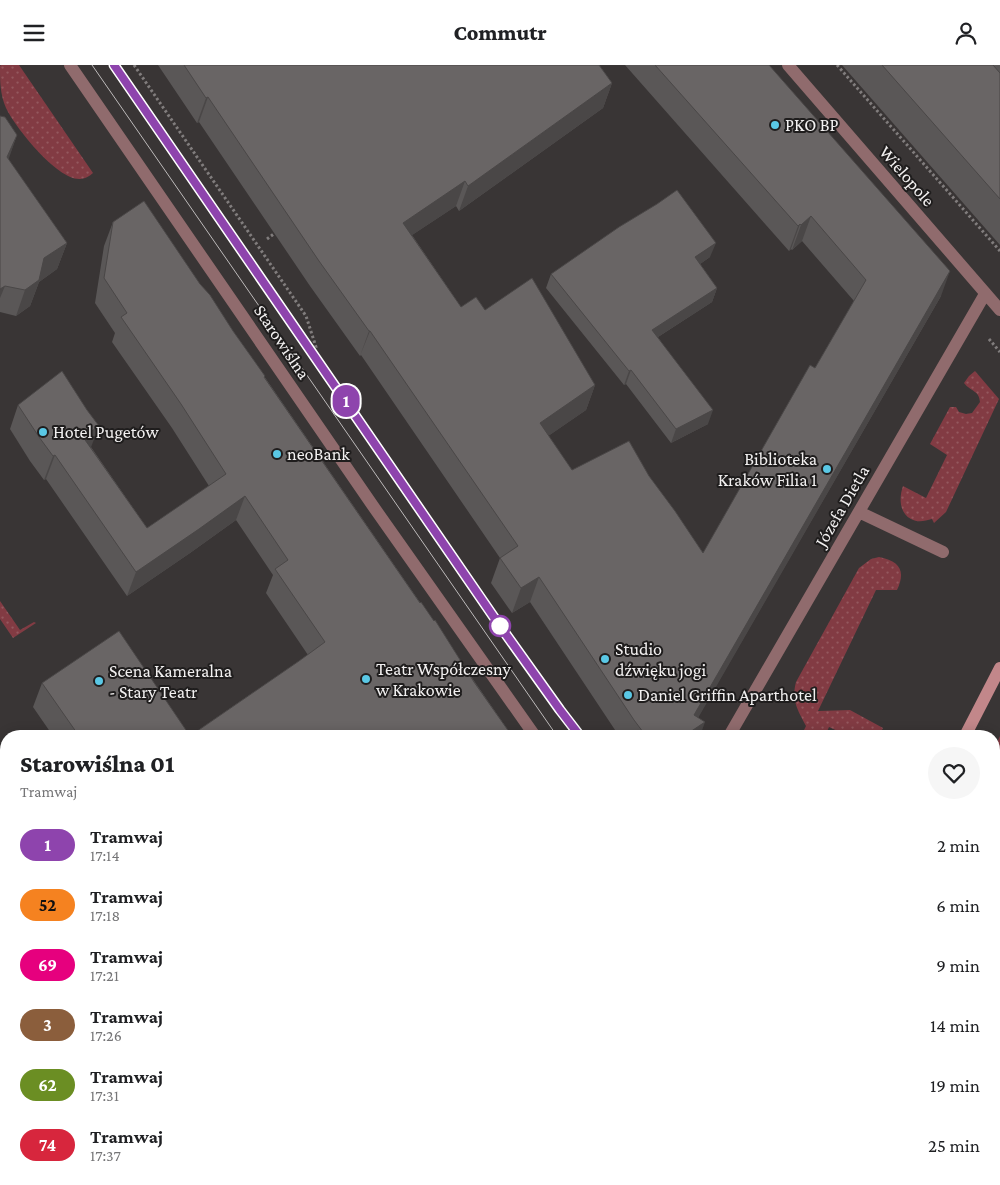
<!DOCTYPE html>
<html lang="pl">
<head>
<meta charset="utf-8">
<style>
  body { margin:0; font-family:"Crimson Pro",serif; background:#f6f6f6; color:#202124; height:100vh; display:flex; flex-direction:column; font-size:19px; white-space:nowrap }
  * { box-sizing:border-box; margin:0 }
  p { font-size:16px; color:#757577 }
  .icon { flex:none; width:28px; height:28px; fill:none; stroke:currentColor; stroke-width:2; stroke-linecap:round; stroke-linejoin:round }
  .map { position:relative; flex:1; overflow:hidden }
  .sheet { position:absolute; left:0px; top:665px; width:1000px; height:455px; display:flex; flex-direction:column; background:#fff; border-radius:20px 20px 0 0; box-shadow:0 2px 12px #0003 }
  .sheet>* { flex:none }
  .badge { padding:0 10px; border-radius:16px; font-size:18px; line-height:32px }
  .map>.badge { position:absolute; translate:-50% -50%; box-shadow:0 0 0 2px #fff }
  .round { display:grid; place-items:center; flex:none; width:52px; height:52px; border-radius:26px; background:#f6f6f6 }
  .head { display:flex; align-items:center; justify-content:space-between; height:85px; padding:0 20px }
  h1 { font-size:24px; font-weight:800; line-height:38px }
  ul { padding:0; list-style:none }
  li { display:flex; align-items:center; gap:15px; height:60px; padding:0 20px }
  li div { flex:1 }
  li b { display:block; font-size:19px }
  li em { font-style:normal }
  li .badge { min-width:55px; font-weight:700; text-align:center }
  header { display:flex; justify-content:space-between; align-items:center; height:65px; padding:0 20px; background:#fff; font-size:22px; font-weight:800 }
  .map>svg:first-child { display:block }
</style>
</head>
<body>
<header><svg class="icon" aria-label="menu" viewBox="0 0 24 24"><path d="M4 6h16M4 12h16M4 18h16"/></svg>Commutr<svg class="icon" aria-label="person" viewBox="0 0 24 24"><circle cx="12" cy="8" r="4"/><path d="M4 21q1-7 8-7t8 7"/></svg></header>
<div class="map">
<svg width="1000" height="1120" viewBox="0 0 1000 1120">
  <defs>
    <pattern id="grass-dots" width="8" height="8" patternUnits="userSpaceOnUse" patternTransform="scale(1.25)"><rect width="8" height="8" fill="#823b43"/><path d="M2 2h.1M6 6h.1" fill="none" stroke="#94585e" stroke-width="1.8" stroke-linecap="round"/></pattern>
  </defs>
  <rect width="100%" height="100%" fill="#393535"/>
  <!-- grass -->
  <path fill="url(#grass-dots)" d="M 1,0 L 19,0 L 93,108 C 90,111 84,114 80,114 C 57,115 15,62 6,43 C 0,29 0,16 0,1 Z
    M 975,306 L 999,334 L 946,447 L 934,458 L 932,454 C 925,456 918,458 911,454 C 899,448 899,432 903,421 L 926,433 L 947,390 L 930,379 L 950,342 L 956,342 L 959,347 L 966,349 L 972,348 L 980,337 C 979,325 971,327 964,318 L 969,311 Z
    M 879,492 C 900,496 906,506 897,525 L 876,525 L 818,646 L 850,645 L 883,663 L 879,671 L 848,671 L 829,662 L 825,671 L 801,671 L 806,661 C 798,645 791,636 796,617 L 859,503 L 871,494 Z
    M 0,536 L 20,565 L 34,557 L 36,558 L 13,573 L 0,554 Z
    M 1000,671 L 1000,736 L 994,748 L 994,684 Z
    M 1000,967 L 1000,1048 L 994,1060 L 994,980 Z
    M 767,1114 L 813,1114 L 815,1120 L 772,1120 Z"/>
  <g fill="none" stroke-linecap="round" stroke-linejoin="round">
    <!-- path -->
    <path stroke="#817d7d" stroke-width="3" stroke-dasharray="2.5 2.5" stroke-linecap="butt" d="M 134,0 L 306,251 L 316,282 L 314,290
      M 837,0 L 1000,186
      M 267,174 L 275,168
      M 989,274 L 1000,287
      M 994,779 L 1000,772
      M 994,949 L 1000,937
      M 944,1114 L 949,1120"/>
    <!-- lane -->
    <path stroke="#906b6d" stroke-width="12" d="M 994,832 L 1000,829
      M 994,868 L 1000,856
      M 864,1120 L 867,1114"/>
    <!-- street -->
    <path stroke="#906b6d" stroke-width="12" d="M 70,0 L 373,441 L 535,671
      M 788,0 L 1000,245
      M 859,447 L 943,487
      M 729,671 L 985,229
      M 0,1027 L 6,1031
      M 148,1114 L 159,1120"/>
    <!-- secondary -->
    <path stroke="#c2878a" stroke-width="12" d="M 965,671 L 1000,603
      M 994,1111 L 1000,1097
      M 837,1114 L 841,1120
      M 737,1120 L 740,1114"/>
    <!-- tram -->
    <path stroke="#bdbaba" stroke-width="1" d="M 92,0 L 557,671
      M 114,0 L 500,561 L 560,645 L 580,671
      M 994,820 L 1000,814
      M 994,842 L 1000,830
      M 994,862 L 1000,857
      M 994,893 L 1000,881
      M 884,1114 L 887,1120
      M 903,1114 L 906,1120
      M 941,1114 L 941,1120
      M 830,1120 L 830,1114
      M 854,1120 L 857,1114"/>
  </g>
  <!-- wall -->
  <path fill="#5a5757" d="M 158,0 L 599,0 L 612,18 L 603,43 L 459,146 L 456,141 L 412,170 L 461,242 L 485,245 L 595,320 L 586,345 L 548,371 L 572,405 L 649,411 L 703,488 L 815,303 L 854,236 L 802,176 L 792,185 L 791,184 L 789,186 L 625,0 L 769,0 L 941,231 L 698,652 L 700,671 L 619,671 L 530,537 L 512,548 L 491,518 L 500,493 L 361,290 L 360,291 L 310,221 L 199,57 L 197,58 Z
    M 842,0 L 1000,0 L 1000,180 Z
    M 0,51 L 17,70 L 8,94 L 67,178 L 57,204 L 39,217 L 30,241 L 16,251 L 0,247 Z
    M 113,157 L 233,266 L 512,671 L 53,671 L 33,642 L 42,618 L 190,671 L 299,596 L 308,590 L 266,528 L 273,510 L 236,455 L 190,488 L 127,531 L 46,414 L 44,415 L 30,396 L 10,364 L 18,340 L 91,382 L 147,463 L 209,421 L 172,363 L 112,277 L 115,268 L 95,238 L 104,181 Z
    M 710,192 L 700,199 L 717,223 L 712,237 L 658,272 L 708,359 L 671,378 L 626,319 L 624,320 L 546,223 L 551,209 Z
    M 0,821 L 6,825 L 6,972 L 0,968 Z"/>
  <!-- shaded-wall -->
  <path fill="#4a4747" d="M 612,18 L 603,43 L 459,146 L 468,121 Z
    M 208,32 L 199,57 L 197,58 L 206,33 Z
    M 17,70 L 8,96 L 7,92 Z
    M 465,116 L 456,141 L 394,182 L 403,158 Z
    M 811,151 L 802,176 L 792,185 L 801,160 Z
    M 800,159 L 791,184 L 789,186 L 798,161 Z
    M 67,178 L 57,204 L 39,217 L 30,241 L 16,251 L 25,225 L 44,193 Z
    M 716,178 L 710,192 L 690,206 L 695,192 Z
    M 950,206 L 941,231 L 690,667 L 705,657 L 700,671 L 684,671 L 694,650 Z
    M 5,221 L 0,233 L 0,224 Z
    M 717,223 L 712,237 L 647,279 L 652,265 Z
    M 369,266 L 370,266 L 360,291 Z
    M 631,305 L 626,319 L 624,320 L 629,306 Z
    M 595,320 L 586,345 L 531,383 L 540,358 Z
    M 713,345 L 708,359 L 671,378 L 676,364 Z
    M 99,361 L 90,385 L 83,372 Z
    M 55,390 L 46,414 L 44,415 L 53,391 Z
    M 245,431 L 236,455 L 190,488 L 127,531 L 136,507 Z
    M 539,512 L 530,537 L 512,548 L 521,523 Z
    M 680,1114 L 683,1114 L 680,1120 L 677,1120 Z"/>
  <!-- building -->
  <path fill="#696565" stroke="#4a4747" d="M 184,0 L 599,0 L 612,18 L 468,121 L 465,116 L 403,158 L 461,242 L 476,232 L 485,245 L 532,213 L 595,320 L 540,358 L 572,405 L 629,376 L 649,411 L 675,446 L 703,488 L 810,300 L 815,303 L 866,215 L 811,151 L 801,160 L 800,159 L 798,161 L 655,0 L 769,0 L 950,206 L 694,650 L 705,657 L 684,671 L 646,671 L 634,655 L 539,512 L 521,523 L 500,493 L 518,481 L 370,266 L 369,266 L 319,196 L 208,32 L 206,33 Z
    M 882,0 L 993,0 L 1000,8 L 1000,134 Z
    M 0,51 L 5,52 L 17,70 L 7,92 L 67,178 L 44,193 L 39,215 L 25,225 L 5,221 L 0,224 Z
    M 677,125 L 716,178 L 695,192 L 717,223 L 652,265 L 713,345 L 676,364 L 631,305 L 629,306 L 551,209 L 619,162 L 657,139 Z
    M 144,136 L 200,219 L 210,230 L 233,266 L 265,311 L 264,312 L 420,538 L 421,537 L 434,556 L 435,555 L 474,617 L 512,671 L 79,671 L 42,618 L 119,566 L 190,671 L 299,596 L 325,577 L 275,504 L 288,495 L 245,431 L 199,464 L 136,507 L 55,390 L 53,391 L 39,372 L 18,340 L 62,306 L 87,345 L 99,361 L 83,372 L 147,463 L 226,409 L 181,339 L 121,252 L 127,248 L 104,213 L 113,157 Z
    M 0,821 L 6,825 L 6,942 L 0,938 Z
    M 0,1055 L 6,1059 L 6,1114 L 101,1114 L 111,1120 L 0,1120 Z
    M 320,1114 L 680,1114 L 677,1120 L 316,1120 Z"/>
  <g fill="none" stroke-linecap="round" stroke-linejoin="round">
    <!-- line casing -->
    <g stroke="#fff" stroke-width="11">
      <path id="line" d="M 114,0 L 500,561 L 560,645 L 580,671"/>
    </g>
    <!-- line -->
    <use href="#line" stroke="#8e44ad" stroke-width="8"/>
  </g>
  <!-- markers -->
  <g fill="#5ac8e5" stroke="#1f1d1d" stroke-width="2">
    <circle cx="775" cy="60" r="5"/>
    <circle cx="43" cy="367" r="5"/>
    <circle cx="277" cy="389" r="5"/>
    <circle cx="827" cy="404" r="5"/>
    <circle cx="605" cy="594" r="5"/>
    <circle cx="366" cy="614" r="5"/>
    <circle cx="99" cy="616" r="5"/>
    <circle cx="628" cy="630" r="5"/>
  </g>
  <circle fill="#fff" stroke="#8e44ad" stroke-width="2.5" cx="500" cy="561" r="10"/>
  <g text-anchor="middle" stroke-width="4" stroke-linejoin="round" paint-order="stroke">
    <!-- poi labels -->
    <g font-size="18" fill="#f2f0f0" stroke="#1f1d1d" text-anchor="start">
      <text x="785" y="66">PKO BP</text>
      <text x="53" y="373">Hotel Pugetów</text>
      <text x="287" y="395">neoBank</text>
      <text x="817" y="400" text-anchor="end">Biblioteka<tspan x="817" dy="21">Kraków Filia 1</tspan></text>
      <text x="615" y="590">Studio<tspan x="615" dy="21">dźwięku jogi</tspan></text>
      <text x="376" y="610">Teatr Współczesny<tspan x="376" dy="21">w Krakowie</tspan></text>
      <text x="109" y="612">Scena Kameralna<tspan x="109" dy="21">- Stary Teatr</tspan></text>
      <text x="638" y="636">Daniel Griffin Aparthotel</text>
    </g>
    <!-- street labels -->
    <g font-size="18" fill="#f2f0f0" stroke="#1f1d1d">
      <text transform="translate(907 111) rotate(49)" y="6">Wielopole</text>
      <text transform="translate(282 277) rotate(56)" y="6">Starowiślna</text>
      <text transform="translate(842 441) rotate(-60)" y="6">Józefa Dietla</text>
    </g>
  </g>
</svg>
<b class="badge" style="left:346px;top:336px;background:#8e44ad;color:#fff">1</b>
<section class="sheet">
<div class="head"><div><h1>Starowiślna 01</h1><p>Tramwaj</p></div><a class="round"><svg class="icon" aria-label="heart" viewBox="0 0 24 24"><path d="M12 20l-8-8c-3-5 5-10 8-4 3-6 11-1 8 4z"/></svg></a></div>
<ul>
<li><span class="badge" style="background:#8e44ad;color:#fff">1</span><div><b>Tramwaj</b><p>17:14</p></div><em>2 min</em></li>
<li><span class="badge" style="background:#f58220;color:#111">52</span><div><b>Tramwaj</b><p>17:18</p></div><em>6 min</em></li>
<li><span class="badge" style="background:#e6007e;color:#fff">69</span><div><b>Tramwaj</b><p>17:21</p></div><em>9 min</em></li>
<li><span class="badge" style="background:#8b5e3c;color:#fff">3</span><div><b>Tramwaj</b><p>17:26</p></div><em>14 min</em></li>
<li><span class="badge" style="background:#6b8e23;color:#fff">62</span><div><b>Tramwaj</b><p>17:31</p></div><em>19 min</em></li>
<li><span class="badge" style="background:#d7263d;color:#fff">74</span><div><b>Tramwaj</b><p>17:37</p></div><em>25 min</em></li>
</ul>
</section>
</div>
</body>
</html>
